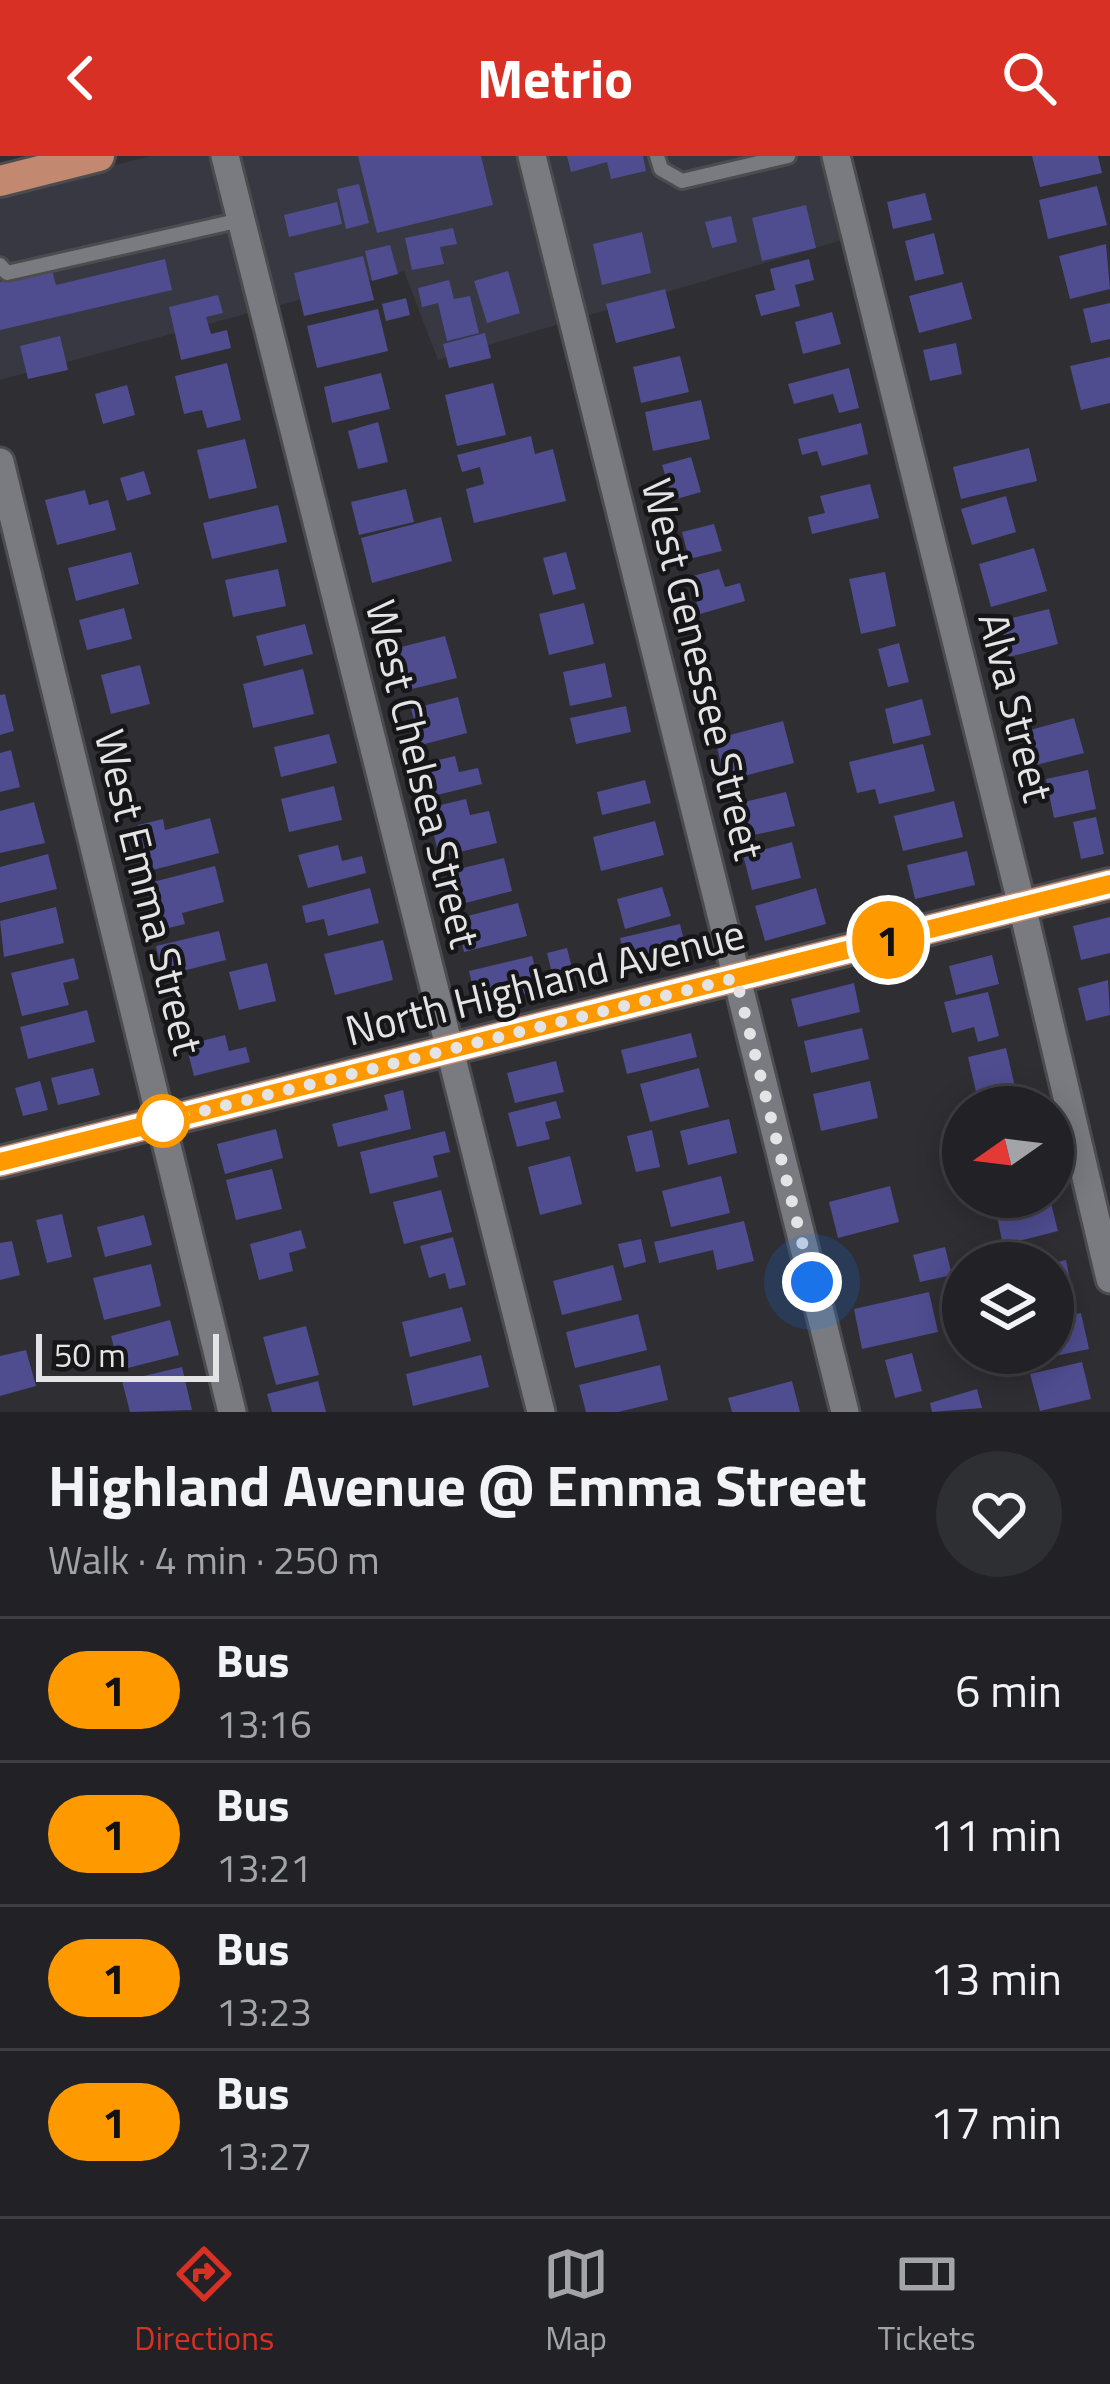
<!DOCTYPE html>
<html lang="en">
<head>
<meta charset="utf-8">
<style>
  body { margin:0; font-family:"Titillium Web",sans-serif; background:#2e2f32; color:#f1f3f6; height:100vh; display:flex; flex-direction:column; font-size:45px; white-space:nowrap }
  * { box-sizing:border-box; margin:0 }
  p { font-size:39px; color:#a2a4a7 }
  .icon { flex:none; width:66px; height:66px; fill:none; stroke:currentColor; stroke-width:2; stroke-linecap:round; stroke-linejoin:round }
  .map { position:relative; height:1256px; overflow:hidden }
  .sheet { display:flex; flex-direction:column; background:#222226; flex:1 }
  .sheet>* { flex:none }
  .badge { padding:0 24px; border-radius:39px; font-size:42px; line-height:78px }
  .needle { width:78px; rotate:256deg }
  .tools { position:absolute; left:942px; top:930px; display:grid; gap:24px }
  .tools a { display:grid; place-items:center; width:132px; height:132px; border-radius:50%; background:#222226; box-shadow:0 6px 30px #0003,0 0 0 3px #3f3f43; font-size:60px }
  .scale { position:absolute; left:36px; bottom:30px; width:183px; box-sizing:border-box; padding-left:12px; border:6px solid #e4e4e7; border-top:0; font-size:33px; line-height:42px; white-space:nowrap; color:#e4e4e7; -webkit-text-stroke:9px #161618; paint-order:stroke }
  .you { position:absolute; width:60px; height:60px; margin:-30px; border:9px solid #fff; border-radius:50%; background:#1a73e8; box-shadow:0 0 0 18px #1a73e833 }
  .map>.badge { position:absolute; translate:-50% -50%; box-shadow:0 0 0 6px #fff }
  .round { display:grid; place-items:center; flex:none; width:126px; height:126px; border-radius:63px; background:#2e2f32 }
  .head { display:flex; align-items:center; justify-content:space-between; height:204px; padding:0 48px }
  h1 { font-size:57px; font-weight:700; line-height:90px }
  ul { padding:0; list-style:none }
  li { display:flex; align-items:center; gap:36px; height:144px; padding:0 48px; border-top:3px solid #3f3f43 }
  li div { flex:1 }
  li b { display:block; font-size:45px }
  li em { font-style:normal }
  li .badge { min-width:132px; font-weight:700; text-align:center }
  header { display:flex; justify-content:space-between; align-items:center; height:156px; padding:0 48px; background:#d93025; color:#fff; font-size:54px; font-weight:700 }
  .dock { display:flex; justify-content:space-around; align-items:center; height:168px; border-top:3px solid #3f3f43; background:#222226; font-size:33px; color:#a2a4a7 }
  .dock a { display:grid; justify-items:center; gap:6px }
  .dock .on { color:#d93025 }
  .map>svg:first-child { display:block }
</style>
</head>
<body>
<header><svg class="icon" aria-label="back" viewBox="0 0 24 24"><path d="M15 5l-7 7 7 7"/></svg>Metrio<svg class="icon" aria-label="search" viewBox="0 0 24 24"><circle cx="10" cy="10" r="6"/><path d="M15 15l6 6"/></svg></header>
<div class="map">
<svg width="1110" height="1256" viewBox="0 0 1110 1256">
  <rect width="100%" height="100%" fill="#2e2e33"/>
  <!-- built -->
  <path fill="#383842" d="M 151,0 L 210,0 L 249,157 L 0,224 L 0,38 Z
    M 239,0 L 517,0 L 559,168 L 438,204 L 404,115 L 277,150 Z
    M 546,0 L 821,0 L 842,84 L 586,160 Z"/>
  <!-- building -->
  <path fill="#4f4c90" d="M 358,0 L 481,0 L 493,49 L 377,77 Z
    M 567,0 L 643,0 L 646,15 L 611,23 L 607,6 L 571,16 Z
    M 1032,0 L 1098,0 L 1102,17 L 1040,31 Z
    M 359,28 L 369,67 L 346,73 L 337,33 Z
    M 1097,30 L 1107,69 L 1048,83 L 1039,44 Z
    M 925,37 L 932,64 L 893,73 L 887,46 Z
    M 337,46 L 342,68 L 289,81 L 284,59 Z
    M 806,49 L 816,92 L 762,105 L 752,62 Z
    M 731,60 L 737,86 L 712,92 L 705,66 Z
    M 453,72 L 457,88 L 440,91 L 444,108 L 412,114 L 405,82 Z
    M 642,76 L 651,117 L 602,129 L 593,88 Z
    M 934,77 L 944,118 L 915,125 L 905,85 Z
    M 1106,88 L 1110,133 L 1070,143 L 1059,100 Z
    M 390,89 L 398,118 L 372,125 L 365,95 Z
    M 363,100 L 374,144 L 304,160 L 294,117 Z
    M 165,103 L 172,134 L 0,174 L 0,126 L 52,114 L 56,129 Z
    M 809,103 L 814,124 L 795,129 L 800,150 L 761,160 L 755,139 L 775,134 L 770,113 Z
    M 508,115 L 520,157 L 487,167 L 474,125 Z
    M 449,124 L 454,143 L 470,140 L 479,177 L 447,185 L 438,147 L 422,151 L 418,132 Z
    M 962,126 L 972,163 L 919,177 L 909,140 Z
    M 665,133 L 675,172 L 616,187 L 606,148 Z
    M 218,139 L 223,157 L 206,161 L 211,178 L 227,174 L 231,192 L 181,204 L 169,151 Z
    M 406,142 L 410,159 L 386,165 L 382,148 Z
    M 1110,147 L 1110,183 L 1091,187 L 1083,153 Z
    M 378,153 L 388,195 L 317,212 L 307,170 Z
    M 832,156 L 841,188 L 803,198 L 795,166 Z
    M 485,177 L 491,202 L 449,212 L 443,188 Z
    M 60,180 L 68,214 L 28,223 L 20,190 Z
    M 956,187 L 962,218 L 930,225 L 923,194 Z
    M 680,200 L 689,236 L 641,247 L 633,211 Z
    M 1110,201 L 1110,247 L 1081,254 L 1070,210 Z
    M 227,207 L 241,264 L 207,272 L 202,254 L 184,258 L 175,220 Z
    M 849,212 L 859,252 L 839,257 L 833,238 L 794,248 L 788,228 Z
    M 381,217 L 390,253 L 332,267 L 324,231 Z
    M 493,227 L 506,279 L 457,290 L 445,239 Z
    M 127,229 L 135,259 L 103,268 L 95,238 Z
    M 701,244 L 710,283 L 653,295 L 645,256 Z
    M 378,266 L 388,306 L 358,313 L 348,275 Z
    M 861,267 L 868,298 L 822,310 L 817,295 L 802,299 L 798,283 Z
    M 531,280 L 535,298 L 553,293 L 566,345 L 474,367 L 466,333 L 484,328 L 480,311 L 462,316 L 457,299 Z
    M 245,283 L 257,332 L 209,343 L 197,294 Z
    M 1029,292 L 1037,325 L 961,343 L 953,311 Z
    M 691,301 L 701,336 L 673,344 L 662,309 Z
    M 144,315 L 151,338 L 127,345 L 120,322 Z
    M 870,328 L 879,362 L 812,378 L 808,361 L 825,357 L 820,340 Z
    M 406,333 L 414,366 L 359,379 L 351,346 Z
    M 85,334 L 89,349 L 108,344 L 116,374 L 57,389 L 45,344 Z
    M 1006,340 L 1016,376 L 972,389 L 961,353 Z
    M 278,349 L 287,386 L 212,403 L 203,367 Z
    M 441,361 L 452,405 L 372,427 L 361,382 Z
    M 714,368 L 722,395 L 689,403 L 682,376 Z
    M 1034,392 L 1047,435 L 991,451 L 979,408 Z
    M 131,396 L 139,428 L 76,445 L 68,412 Z
    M 566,396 L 576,433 L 553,439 L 543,402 Z
    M 278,413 L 286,450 L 233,461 L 225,424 Z
    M 719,413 L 725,431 L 740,427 L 745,445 L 700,458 L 689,421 Z
    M 885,416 L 896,470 L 861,478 L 849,423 Z
    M 584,447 L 594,488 L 549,499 L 539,458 Z
    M 124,452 L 132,483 L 87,494 L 79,464 Z
    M 1049,453 L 1058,488 L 1009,501 L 1000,465 Z
    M 305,468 L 313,498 L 264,510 L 256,480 Z
    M 445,480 L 457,522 L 408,534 L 397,492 Z
    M 899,487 L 909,526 L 888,531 L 878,493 Z
    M 605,507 L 612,541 L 570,550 L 563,516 Z
    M 140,509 L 150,548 L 111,558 L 101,519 Z
    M 303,513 L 314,558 L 253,572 L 243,528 Z
    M 5,538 L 14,575 L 0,579 L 0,539 Z
    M 458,541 L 467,577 L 421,589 L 411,553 Z
    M 922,543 L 931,579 L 893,588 L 885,553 Z
    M 626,550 L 631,576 L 576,588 L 570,562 Z
    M 1074,562 L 1084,597 L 1032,610 L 1023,576 Z
    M 783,565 L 794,607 L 725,625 L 715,583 Z
    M 329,578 L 337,607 L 281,621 L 274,591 Z
    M 923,588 L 935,635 L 879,648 L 875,633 L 857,637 L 849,606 Z
    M 11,594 L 20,631 L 0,636 L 0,597 Z
    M 455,600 L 459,616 L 478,612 L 482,628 L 425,642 L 417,609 Z
    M 1088,614 L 1096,653 L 1054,662 L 1046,623 Z
    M 645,624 L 651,647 L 602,659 L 597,636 Z
    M 334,630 L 342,664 L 289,676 L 281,643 Z
    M 786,636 L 795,670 L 740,682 L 732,649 Z
    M 466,643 L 470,659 L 489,655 L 497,687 L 439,701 L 428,652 Z
    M 954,645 L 963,681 L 903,695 L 894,660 Z
    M 34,646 L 45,687 L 0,697 L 0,655 Z
    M 1096,661 L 1104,698 L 1081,703 L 1073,666 Z
    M 210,662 L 219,697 L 149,715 L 138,669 L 163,663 L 165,674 Z
    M 655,665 L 664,699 L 601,715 L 593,681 Z
    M 792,686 L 801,722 L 752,734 L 743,699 Z
    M 338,689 L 342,705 L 362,700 L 366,717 L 308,732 L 298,699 Z
    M 967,695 L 975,729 L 915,743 L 907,709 Z
    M 48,698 L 57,733 L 0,747 L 0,711 Z
    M 504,702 L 512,735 L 458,749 L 450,715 Z
    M 215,710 L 224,746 L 182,757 L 185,768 L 156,775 L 145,728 Z
    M 662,731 L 671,760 L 625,773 L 617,743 Z
    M 370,732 L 379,767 L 328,780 L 324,763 L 306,767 L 302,750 Z
    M 816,732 L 826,768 L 765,785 L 755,750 Z
    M 518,747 L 527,780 L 464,796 L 456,763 Z
    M 56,751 L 64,787 L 4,801 L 0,765 Z
    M 1110,761 L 1110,797 L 1081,804 L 1073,770 Z
    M 680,768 L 688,801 L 628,815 L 620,782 Z
    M 219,775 L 226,804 L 163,820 L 156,790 Z
    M 383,784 L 393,824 L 335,839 L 324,798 Z
    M 567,792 L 576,828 L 556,833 L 547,797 Z
    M 992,799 L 999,828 L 956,839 L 949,810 Z
    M 532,800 L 541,834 L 477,849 L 469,815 Z
    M 74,802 L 79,823 L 63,827 L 69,849 L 22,860 L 11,817 Z
    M 267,807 L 276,845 L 239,854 L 229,816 Z
    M 1108,824 L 1110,859 L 1086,865 L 1078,832 Z
    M 854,827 L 860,856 L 798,871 L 791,843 Z
    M 988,836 L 999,880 L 978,886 L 974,871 L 952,877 L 944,846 Z
    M 87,854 L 95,886 L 28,903 L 20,871 Z
    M 862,872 L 869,903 L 811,917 L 804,885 Z
    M 691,877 L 697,901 L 627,918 L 621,894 Z
    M 225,879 L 229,895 L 246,891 L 250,906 L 194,920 L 186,889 Z
    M 1006,892 L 1015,931 L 977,940 L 968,901 Z
    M 556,905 L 564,936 L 515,947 L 507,917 Z
    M 93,912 L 100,939 L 58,949 L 51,922 Z
    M 699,912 L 709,951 L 650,966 L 640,928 Z
    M 40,925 L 48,954 L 23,960 L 15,932 Z
    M 870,925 L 878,962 L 821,975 L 813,938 Z
    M 403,934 L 411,973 L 338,991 L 332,968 L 388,954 L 384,939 Z
    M 556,945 L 561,962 L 545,966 L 550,983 L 517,991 L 508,957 Z
    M 729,963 L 737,997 L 688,1009 L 680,975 Z
    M 276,973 L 283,1002 L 225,1018 L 217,988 Z
    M 652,974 L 660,1011 L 636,1016 L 627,980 Z
    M 445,975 L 450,996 L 433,1000 L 438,1021 L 370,1038 L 360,996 Z
    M 570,1000 L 582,1048 L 540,1059 L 528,1011 Z
    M 272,1013 L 282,1053 L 236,1064 L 226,1024 Z
    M 721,1020 L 730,1057 L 671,1071 L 662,1035 Z
    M 890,1030 L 899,1066 L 838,1082 L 829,1046 Z
    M 441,1034 L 452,1076 L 404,1088 L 393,1046 Z
    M 1050,1043 L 1058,1075 L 1003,1089 L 996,1056 Z
    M 62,1058 L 72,1101 L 47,1107 L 36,1064 Z
    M 144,1059 L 152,1089 L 105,1101 L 97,1071 Z
    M 744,1065 L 754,1105 L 717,1114 L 713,1094 L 659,1107 L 654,1086 Z
    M 301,1074 L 306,1092 L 289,1097 L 293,1115 L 259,1124 L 250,1088 Z
    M 453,1081 L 466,1129 L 449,1133 L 445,1117 L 429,1122 L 420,1090 Z
    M 641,1083 L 646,1106 L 624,1112 L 618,1088 Z
    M 12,1085 L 20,1119 L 0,1124 L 0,1087 Z
    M 945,1091 L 952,1119 L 920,1126 L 913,1099 Z
    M 1066,1104 L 1074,1144 L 1053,1149 L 1053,1107 Z
    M 151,1108 L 161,1150 L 104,1164 L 93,1122 Z
    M 613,1109 L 622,1144 L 562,1159 L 553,1125 Z
    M 929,1136 L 938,1176 L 862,1193 L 854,1153 Z
    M 462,1151 L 471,1185 L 410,1201 L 402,1166 Z
    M 1081,1157 L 1089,1193 L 1045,1202 L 1044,1197 L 1053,1197 L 1053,1163 Z
    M 638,1158 L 647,1194 L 575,1212 L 566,1176 Z
    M 170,1164 L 179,1199 L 120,1214 L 111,1180 Z
    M 306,1170 L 319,1219 L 276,1229 L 263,1181 Z
    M 26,1194 L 36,1230 L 0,1240 L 0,1200 Z
    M 912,1197 L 922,1235 L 895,1242 L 885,1204 Z
    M 481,1199 L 489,1231 L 413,1250 L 406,1218 Z
    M 1082,1206 L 1091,1243 L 1040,1255 L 1030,1218 Z
    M 660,1209 L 668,1244 L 618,1256 L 586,1256 L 579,1229 Z
    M 182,1211 L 192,1254 L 130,1256 L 122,1225 Z
    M 318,1225 L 326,1256 L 272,1256 L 267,1238 Z
    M 792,1225 L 800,1256 L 732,1256 L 728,1242 Z
    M 977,1233 L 982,1252 L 932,1256 L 930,1247 Z"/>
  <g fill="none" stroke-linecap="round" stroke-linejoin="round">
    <!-- service casing -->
    <g stroke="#4c4c4f" stroke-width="20">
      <path id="service" d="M 657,0 L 661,13 L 682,25 L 788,0
        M 0,109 L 7,117 L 241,64"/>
    </g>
    <!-- minor casing -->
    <g stroke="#4c4c4f" stroke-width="33">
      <path id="minor" d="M 225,0 L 541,1256
        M 532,0 L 845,1256
        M 836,0 L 1022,750 L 1110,1123
        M 0,306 L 232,1256"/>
    </g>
    <!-- primary casing -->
    <g stroke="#4c4c4f" stroke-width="36">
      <path id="primary" d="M 0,25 L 99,0
        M 0,1006 L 1110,728"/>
    </g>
    <!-- service -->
    <use href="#service" stroke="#7a7b80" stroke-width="14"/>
    <!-- minor -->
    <use href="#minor" stroke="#7a7b80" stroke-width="27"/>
    <!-- primary -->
    <use href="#primary" stroke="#c28970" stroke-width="30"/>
  </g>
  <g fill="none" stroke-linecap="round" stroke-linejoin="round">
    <!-- line casing -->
    <g stroke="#fff" stroke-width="27">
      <path id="line" d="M 0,1006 L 1110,728"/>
    </g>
    <!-- line -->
    <use href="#line" stroke="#f90" stroke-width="18"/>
    <!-- walk -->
    <path stroke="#e4e4e7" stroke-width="12" stroke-dasharray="0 21.6" d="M 163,965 L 736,822 L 812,1126"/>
  </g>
  <!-- markers -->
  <circle fill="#fff" stroke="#f90" stroke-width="6" cx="163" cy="965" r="24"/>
  <g text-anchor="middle" stroke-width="9" stroke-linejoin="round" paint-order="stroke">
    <!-- street labels -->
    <g font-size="42" fill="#e4e4e7" stroke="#161618">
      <text transform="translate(703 513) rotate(76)" y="15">West Genessee Street</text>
      <text transform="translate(1016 551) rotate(76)" y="15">Alva Street</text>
      <text transform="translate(423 618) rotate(76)" y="15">West Chelsea Street</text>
      <text transform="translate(149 736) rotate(76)" y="15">West Emma Street</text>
      <text transform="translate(545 826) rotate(-14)" y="15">North Highland Avenue</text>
    </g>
  </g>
</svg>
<div class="tools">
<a><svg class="needle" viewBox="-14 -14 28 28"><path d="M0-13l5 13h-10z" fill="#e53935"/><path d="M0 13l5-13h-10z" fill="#a2a4a7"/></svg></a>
<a><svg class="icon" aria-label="layers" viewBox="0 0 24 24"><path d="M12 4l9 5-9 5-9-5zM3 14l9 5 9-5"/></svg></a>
</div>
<div class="scale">50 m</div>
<div class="you" style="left:812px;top:1126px"></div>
<b class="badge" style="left:888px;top:784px;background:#f90;color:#111">1</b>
</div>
<section class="sheet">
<div class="head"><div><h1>Highland Avenue @ Emma Street</h1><p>Walk · 4 min · 250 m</p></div><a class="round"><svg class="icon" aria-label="heart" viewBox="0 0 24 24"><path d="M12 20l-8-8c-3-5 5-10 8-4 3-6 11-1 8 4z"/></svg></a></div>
<ul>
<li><span class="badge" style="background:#f90;color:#111">1</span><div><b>Bus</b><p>13:16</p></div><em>6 min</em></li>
<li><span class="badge" style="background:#f90;color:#111">1</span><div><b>Bus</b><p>13:21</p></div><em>11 min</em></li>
<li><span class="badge" style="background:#f90;color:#111">1</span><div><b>Bus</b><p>13:23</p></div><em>13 min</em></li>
<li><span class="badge" style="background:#f90;color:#111">1</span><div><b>Bus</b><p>13:27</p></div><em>17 min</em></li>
</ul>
</section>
<nav class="dock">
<a class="on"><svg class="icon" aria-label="directions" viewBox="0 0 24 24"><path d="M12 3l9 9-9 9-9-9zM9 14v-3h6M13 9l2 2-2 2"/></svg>Directions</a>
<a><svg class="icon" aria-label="map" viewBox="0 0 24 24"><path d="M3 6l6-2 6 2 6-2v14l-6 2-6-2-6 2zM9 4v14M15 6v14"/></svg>Map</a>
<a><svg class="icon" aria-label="tickets" viewBox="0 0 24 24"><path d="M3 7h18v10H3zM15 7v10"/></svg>Tickets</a>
</nav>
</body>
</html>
